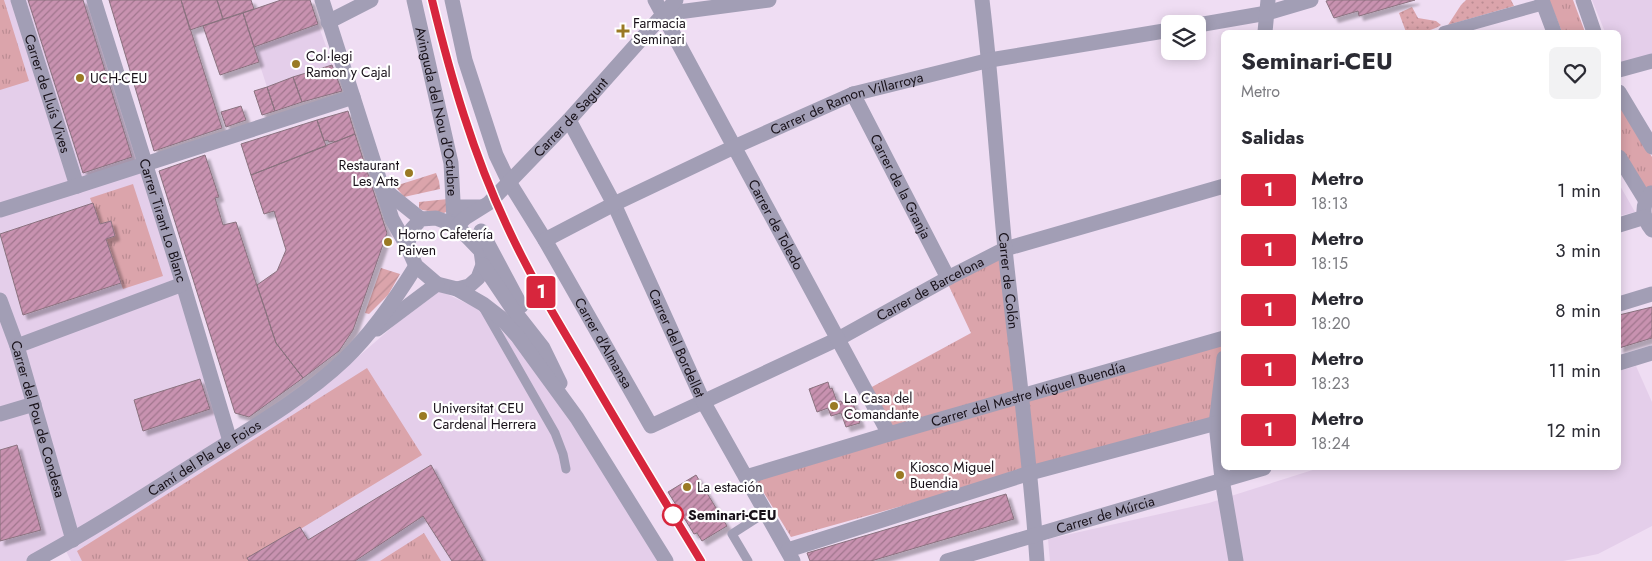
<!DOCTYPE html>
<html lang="es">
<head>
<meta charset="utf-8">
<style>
  body { margin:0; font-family:Jost,sans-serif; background:#f2f2f3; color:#2b2b33; height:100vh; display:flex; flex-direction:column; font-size:19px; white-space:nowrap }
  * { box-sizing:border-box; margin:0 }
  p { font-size:16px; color:#7c7c81 }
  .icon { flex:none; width:28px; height:28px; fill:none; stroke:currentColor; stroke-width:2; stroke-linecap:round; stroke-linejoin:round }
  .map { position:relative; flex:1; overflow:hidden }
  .drawer { position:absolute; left:1221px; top:30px; width:400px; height:440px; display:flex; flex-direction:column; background:#fff; border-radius:8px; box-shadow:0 2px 12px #0003 }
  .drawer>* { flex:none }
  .badge { padding:0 10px; border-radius:4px; font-size:18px; line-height:32px }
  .tools { position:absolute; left:1161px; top:15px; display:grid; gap:10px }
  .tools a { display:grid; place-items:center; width:45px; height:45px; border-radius:8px; background:#fff; box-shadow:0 2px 12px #0003; font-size:25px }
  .map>.badge { position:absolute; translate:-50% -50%; box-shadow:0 0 0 2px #fff }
  h2 { padding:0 20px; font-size:19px; line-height:45px }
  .round { display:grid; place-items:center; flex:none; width:52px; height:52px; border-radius:8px; background:#f2f2f3 }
  .summary { display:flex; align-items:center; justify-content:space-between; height:85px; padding:0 20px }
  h1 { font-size:24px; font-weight:700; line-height:38px }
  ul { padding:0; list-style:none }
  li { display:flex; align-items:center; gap:15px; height:60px; padding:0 20px }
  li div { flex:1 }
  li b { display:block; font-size:19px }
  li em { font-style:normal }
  li .badge { min-width:55px; font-weight:700; text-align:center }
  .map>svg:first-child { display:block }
</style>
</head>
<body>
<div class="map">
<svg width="1652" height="561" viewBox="0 0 1652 561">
  <defs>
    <pattern id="grass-dots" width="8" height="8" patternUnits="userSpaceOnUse" patternTransform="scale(1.25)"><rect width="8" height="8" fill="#dba4ab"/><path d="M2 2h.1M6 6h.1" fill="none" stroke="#bb8c93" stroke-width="1.8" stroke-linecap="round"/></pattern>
    <pattern id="park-tufts" width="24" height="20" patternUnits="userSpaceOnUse" patternTransform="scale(1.25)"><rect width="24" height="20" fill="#dba4ab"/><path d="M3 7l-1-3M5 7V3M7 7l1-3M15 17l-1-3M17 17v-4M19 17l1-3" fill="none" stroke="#bb8c93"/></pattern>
    <pattern id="garden-furrows" width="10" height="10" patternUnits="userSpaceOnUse" patternTransform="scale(1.25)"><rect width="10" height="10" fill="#dba4ab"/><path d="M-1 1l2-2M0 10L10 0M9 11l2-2" fill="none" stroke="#bb8c93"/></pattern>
    <pattern id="building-hatch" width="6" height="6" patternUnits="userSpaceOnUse" patternTransform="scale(1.25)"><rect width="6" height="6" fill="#c892b0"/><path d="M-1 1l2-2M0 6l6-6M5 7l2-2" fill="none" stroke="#a1768e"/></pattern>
    <filter id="shadow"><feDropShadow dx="4.5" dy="4.5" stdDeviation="1" flood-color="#0004"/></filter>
  </defs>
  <rect width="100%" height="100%" fill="#efddf3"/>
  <!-- built -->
  <path fill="#e4ceea" d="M 0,0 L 94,0 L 230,441 L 34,561 L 0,561 Z
    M 1592,0 L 1652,0 L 1652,57 L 1619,66 L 1619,32 L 1605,32 Z
    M 318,24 L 342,91 L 302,102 L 293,78 L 267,87 L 254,47 Z
    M 1619,184 L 1635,212 L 1619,216 Z
    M 436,289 L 483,311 L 529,360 L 593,453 L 659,561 L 71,561 L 65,549 L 313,396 Z
    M 1636,366 L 1652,402 L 1652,526 L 1598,554 L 1563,561 L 1050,561 L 1048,539 L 1209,503 L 1319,468 L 1619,468 L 1619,371 Z"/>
  <!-- grass -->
  <path fill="url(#grass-dots)" d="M 1466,0 L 1511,0 L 1514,6 L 1448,25 L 1461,5 Z
    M 1412,7 L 1418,18 L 1436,21 L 1441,25 C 1432,31 1417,34 1406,32 L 1399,13 Z"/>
  <!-- park -->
  <path fill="url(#park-tufts)" d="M 0,0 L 4,0 L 29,81 L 0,90 Z
    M 1549,0 L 1573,0 L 1585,32 L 1562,32 Z
    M 1619,102 L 1652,157 L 1652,187 L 1647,189 L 1619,150 Z
    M 133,184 L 163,276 L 123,289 L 106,239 L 115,236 L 111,221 L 100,224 L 90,198 Z
    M 1003,256 L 1021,394 L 892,430 L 870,388 L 971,333 L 948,284 Z
    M 1223,343 L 1213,420 L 1033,468 L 1027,400 Z
    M 367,368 L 422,455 L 248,561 L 82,561 L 77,551 Z
    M 1020,402 L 1027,471 L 791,537 L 756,480 Z
    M 424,533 L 441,561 L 380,561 Z"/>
  <!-- garden -->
  <path fill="url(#garden-furrows)" d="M 436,173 L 439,181 L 440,189 L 404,197 L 395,186 Z
    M 448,199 L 448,211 L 444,213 L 422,210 L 419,208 L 419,202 Z
    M 381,268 L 400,274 L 388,295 L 369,314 L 365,313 Z"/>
  <!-- building -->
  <path fill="url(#building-hatch)" stroke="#8a727f" filter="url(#shadow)" d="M 28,0 L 83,0 L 132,157 L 83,173 Z
    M 109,0 L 181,0 L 222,128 L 154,151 Z
    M 181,0 L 217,0 L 223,19 L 190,30 Z
    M 217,0 L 251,0 L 254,9 L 223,19 Z
    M 281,0 L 310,0 L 318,24 L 254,47 L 243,13 Z
    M 1330,0 L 1415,0 L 1359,16 L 1358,11 L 1334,18 L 1326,1 Z
    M 243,13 L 259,62 L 220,75 L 203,26 Z
    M 332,65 L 342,91 L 302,102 L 293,77 Z
    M 293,77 L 302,102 L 275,111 L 267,87 Z
    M 267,87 L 275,111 L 262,115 L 254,91 Z
    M 241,106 L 246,120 L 226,127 L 221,112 Z
    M 348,111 L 355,134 L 335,142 L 334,141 L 329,142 L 328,140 L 324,141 L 317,120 Z
    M 317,120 L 326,146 L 251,175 L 241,144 Z
    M 355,134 L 387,233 L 353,330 L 339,351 L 303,378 L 276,343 L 257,285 L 277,271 L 286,250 L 274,211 L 264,214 L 251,175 Z
    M 205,155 L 219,197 L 215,198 L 223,225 L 236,222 L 276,343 L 303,378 L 249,417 L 235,413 L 159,171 Z
    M 93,203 L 100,224 L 111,221 L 115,236 L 106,239 L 121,283 L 23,315 L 0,234 Z
    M 1652,307 L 1652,338 L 1619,348 L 1619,315 Z
    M 200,379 L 210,409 L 143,431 L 134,400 Z
    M 828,382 L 830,389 L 832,388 L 837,402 L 841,401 L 842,403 L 852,400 L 860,423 L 846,427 L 841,413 L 831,416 L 828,408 L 817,412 L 809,389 Z
    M 17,445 L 41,530 L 0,541 L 0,450 Z
    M 431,465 L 483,561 L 452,561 L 423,516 L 355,561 L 249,561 L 247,558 L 300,527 L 308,540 Z
    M 696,475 L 727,526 L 702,541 L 697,533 L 694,534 L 668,492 Z
    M 1006,494 L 1014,519 L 871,561 L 810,561 L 807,553 Z"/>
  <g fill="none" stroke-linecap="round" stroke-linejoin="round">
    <!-- service -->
    <path stroke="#a29eb5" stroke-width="9" d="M 484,309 L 555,433 L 563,454 L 566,469
      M 748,561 L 732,534 L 766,512"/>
    <!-- pedestrian -->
    <path stroke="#a29eb5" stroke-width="12" d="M 1444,32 L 1544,4"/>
    <!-- minor -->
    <g stroke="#a29eb5" stroke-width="15">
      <path id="s1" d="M 18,0 L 77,186"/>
      <path id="s2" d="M 94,0 L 183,284 L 230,441"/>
      <path id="s3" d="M 414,0 L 451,163 L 454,220"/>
      <path id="s4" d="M 452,0 L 465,60 L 496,155 L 509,182 L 545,240 L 651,426 L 838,339 L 948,278 L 1005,249 L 1224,186"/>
      <path id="s5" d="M 655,0 L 889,434"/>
      <path id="s6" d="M 982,0 C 992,83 997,166 1005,249 C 1016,353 1030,456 1037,561"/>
      <path d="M 1542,0 L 1554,32"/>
      <path d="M 1583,0 L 1594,32"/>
      <path d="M 663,14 L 769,0"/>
      <path d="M 328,22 L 371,0"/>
      <path d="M 1198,25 L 1267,13 L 1311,0"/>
      <path d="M 1265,32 L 1268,0"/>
      <path d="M 1619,70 L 1652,61"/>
      <path d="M 1619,92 L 1652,147"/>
      <path id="s7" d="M 853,94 L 948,278"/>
      <path id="s8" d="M 569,120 L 614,204 L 704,403 L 793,561"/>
      <path d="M 1619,157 L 1646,201"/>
      <path d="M 1651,193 C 1641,205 1642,218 1652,230"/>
      <path d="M 0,210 L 77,186 L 353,97"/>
      <path d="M 1619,225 L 1645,217"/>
      <path id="s9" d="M 545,240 L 614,204 L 734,147 L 853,94 L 990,60 L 1170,30"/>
      <path id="s10" d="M 0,300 L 17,346 L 73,540"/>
      <path d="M 1619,304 L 1652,294"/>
      <path d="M 17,346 L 183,284"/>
      <path d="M 1224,358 L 1216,424 L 1222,479 L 1236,561"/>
      <path d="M 1619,363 L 1652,353"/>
      <path d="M 0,414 L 34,404"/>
      <path id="s11" d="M 746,477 L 889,434 L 1224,338"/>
      <path d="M 788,550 L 1030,473 L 1224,421"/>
      <path id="s12" d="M 947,561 L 1264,468"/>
    </g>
    <!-- tertiary -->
    <g stroke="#a29eb5" stroke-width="15">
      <path d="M 322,0 L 392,219 L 407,246"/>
      <path d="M 381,187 L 421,219"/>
      <path d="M 454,207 L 481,207"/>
      <path d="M 436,218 L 457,226 L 481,251 L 483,265 L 478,278 L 469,286 L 457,289 L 437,284 L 416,266 L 407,246 L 412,229 L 421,219 Z"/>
      <path id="s13" d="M 457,226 L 465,218 L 489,203 L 569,120 L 676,0"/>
      <path d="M 481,231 L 521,306"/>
      <path d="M 483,265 L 514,311 L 543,348 L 560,383"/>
      <path d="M 457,289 L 483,304 L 501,318 L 518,337 L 577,418 L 666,561"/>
      <path d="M 377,329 L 437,284"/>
      <path id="s14" d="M 34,561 C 92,530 147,494 202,459 C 250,429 304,398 345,359 C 370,335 398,295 416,266"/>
    </g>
    <!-- rail casing -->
    <g stroke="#534954" stroke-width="5.5">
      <path id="rail" d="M 432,0 C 450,78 473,154 507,226 C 529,274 557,320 584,366 C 622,431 661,496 701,561"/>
    </g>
    <!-- rail -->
    <use href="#rail" stroke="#fff" stroke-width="4" stroke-dasharray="11" stroke-linecap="butt"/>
  </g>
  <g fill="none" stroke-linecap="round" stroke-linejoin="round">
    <!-- line casing -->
    <g stroke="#fff" stroke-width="11">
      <path id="line" d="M 432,0 C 451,78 473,154 507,226 C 530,276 558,322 586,369 C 623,433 662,497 701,561"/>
    </g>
    <!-- line -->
    <use href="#line" stroke="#d7263d" stroke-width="8"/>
  </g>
  <!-- markers -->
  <g fill="#9a7a24" stroke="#fff" stroke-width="2">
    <path d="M620.5 23.5h5v5h5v5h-5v5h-5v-5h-5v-5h5z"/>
    <circle cx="296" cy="64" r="5"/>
    <circle cx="80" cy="78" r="5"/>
    <circle cx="409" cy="173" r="5"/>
    <circle cx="388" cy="242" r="5"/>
    <circle cx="834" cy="406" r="5"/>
    <circle cx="423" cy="416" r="5"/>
    <circle cx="900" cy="475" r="5"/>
    <circle cx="687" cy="487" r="5"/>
  </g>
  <circle fill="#fff" stroke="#d7263d" stroke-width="2.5" cx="673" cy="515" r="10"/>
  <g text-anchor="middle" stroke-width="4.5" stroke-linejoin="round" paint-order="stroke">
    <!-- poi labels -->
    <g font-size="14" fill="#181119" stroke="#fff" text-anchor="start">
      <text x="633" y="28">Farmacia<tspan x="633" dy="16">Seminari</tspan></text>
      <text x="306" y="61">Col·legi<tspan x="306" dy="16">Ramon y Cajal</tspan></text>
      <text x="90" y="83">UCH-CEU</text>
      <text x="399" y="170" text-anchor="end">Restaurant<tspan x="399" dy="16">Les Arts</tspan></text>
      <text x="398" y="239">Horno Cafetería<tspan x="398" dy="16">Paiven</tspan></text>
      <text x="844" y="403">La Casa del<tspan x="844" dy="16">Comandante</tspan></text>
      <text x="433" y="413">Universitat CEU<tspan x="433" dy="16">Cardenal Herrera</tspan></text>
      <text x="910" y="472">Kiosco Miguel<tspan x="910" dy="16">Buendia</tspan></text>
      <text x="697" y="492">La estación</text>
    </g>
    <!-- street labels -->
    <g font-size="14" fill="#181119" stroke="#fff">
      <text dy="5" stroke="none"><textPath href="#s1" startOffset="98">Carrer de Lluís Vives</textPath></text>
      <text dy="5" stroke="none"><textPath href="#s9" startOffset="332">Carrer de Ramon Villarroya</textPath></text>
      <text dy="5" stroke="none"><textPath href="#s3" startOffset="114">Avinguda del Nou d'Octubre</textPath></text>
      <text dy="5" stroke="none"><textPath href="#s13" startOffset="158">Carrer de Sagunt</textPath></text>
      <text dy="5" stroke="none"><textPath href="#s7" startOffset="104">Carrer de la Granja</textPath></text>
      <text dy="5" stroke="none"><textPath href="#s2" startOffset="231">Carrer Tirant Lo Blanc</textPath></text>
      <text dy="5" stroke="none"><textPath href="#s5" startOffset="255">Carrer de Toledo</textPath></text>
      <text dy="5" stroke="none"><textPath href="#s6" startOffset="282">Carrer de Colón</textPath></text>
      <text dy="5" stroke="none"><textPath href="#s4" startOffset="785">Carrer de Barcelona</textPath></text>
      <text dy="5" stroke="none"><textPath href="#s4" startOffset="378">Carrer d'Almansa</textPath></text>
      <text dy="5" stroke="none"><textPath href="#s8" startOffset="248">Carrer del Bordellet</textPath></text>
      <text dy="5" stroke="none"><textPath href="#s11" startOffset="294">Carrer del Mestre Miguel Buendía</textPath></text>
      <text dy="5" stroke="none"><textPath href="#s10" startOffset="125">Carrer del Pou de Condesa</textPath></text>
      <text dy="5" stroke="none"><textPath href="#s14" startOffset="199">Camí del Pla de Foios</textPath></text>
      <text dy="5" stroke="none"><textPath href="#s12" startOffset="165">Carrer de Múrcia</textPath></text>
    </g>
    <!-- stop labels -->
    <g font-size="14" font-weight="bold" fill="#181119" stroke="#fff" text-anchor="start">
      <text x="688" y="520">Seminari-CEU</text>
    </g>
  </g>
</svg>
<div class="tools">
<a><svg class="icon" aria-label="layers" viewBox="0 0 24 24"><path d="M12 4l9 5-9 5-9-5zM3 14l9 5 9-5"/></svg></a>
</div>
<b class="badge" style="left:541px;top:292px;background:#d7263d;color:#fff">1</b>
<section class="drawer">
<div class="summary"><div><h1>Seminari-CEU</h1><p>Metro</p></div><a class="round"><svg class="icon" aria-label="heart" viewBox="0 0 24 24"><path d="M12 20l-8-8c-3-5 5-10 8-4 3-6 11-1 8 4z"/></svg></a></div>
<h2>Salidas</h2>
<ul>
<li><span class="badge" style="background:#d7263d;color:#fff">1</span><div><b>Metro</b><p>18:13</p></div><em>1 min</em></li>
<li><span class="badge" style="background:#d7263d;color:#fff">1</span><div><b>Metro</b><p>18:15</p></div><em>3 min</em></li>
<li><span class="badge" style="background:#d7263d;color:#fff">1</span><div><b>Metro</b><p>18:20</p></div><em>8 min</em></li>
<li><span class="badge" style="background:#d7263d;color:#fff">1</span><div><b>Metro</b><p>18:23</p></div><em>11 min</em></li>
<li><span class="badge" style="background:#d7263d;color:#fff">1</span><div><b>Metro</b><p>18:24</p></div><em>12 min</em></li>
</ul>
</section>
</div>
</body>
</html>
